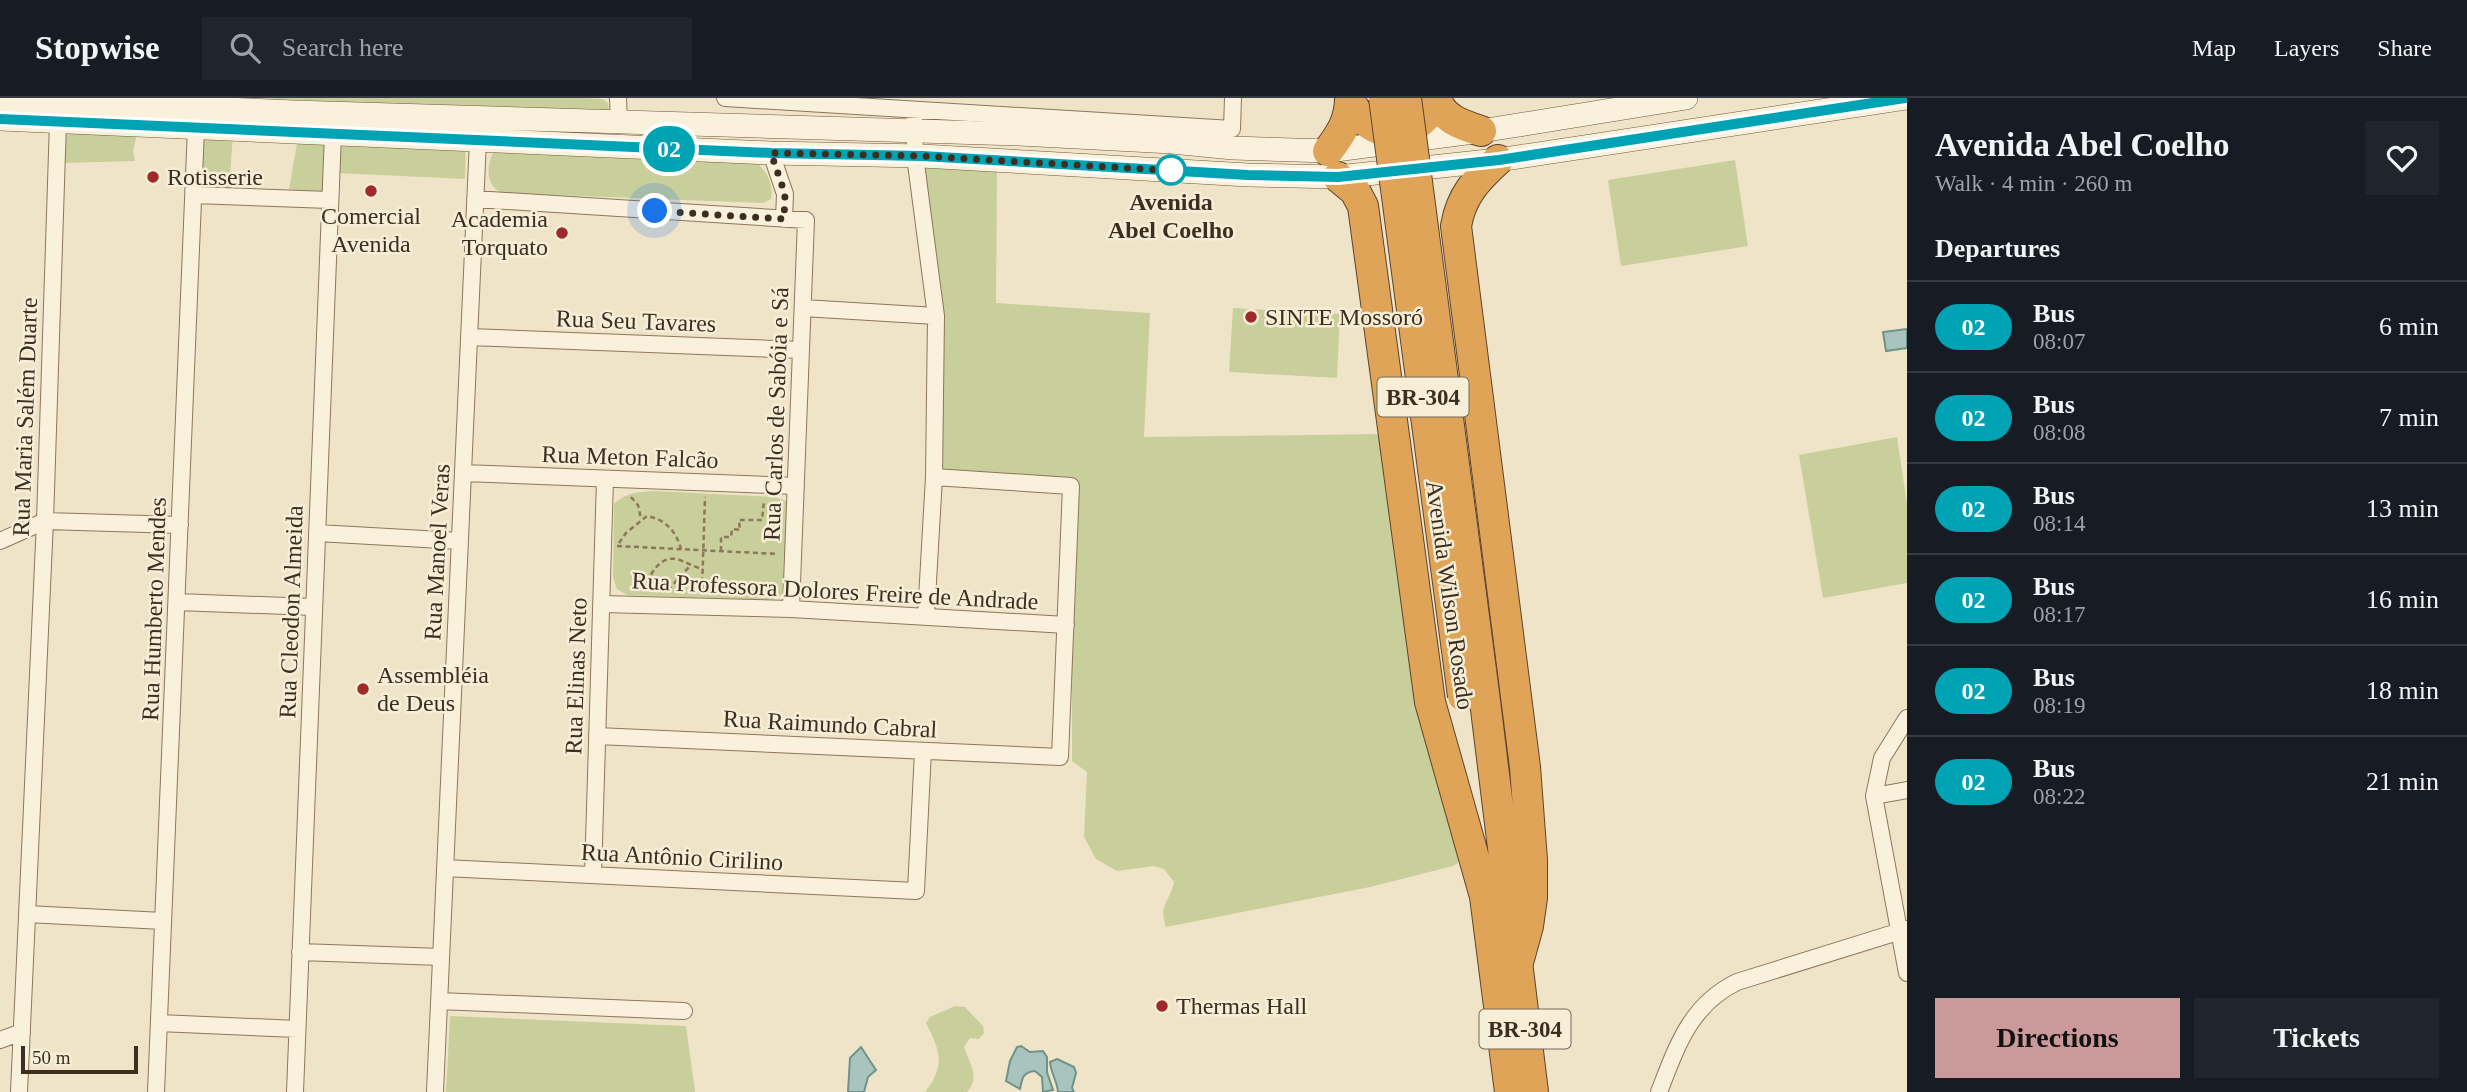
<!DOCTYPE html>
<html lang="en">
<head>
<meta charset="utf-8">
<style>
  body { margin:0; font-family:Georgia,serif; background:#20242c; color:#f1f3f6; height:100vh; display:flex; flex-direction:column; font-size:26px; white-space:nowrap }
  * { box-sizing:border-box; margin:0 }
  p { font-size:23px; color:#9ea1a6 }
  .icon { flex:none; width:38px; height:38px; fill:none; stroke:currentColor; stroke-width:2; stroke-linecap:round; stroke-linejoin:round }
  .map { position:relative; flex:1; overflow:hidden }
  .drawer { display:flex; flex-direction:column; background:#171b24; width:560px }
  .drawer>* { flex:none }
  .badge { padding:0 14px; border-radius:23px; font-size:24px; line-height:46px }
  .scale { position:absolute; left:21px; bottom:18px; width:117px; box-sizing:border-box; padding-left:7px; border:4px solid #3d2e20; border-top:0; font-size:19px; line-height:24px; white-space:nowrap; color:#3d2e20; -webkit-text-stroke:5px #f7eed8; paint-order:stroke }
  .you { position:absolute; width:35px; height:35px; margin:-18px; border:5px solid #fff; border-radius:50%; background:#1a73e8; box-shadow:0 0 0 10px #1a73e833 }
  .map>.badge { position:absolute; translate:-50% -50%; box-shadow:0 0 0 4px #fff }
  h2 { padding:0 28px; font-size:26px; line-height:63px }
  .round { display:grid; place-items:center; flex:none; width:74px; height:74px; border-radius:0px; background:#20242c }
  .overview { display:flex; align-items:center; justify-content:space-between; height:119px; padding:0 28px }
  h1 { font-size:33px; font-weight:600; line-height:52px }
  .button { display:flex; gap:14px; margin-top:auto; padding:14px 28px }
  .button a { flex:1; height:80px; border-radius:0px; background:#cc999b; color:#111; font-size:28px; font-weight:600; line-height:80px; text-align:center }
  .button a+a { background:#20242c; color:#f1f3f6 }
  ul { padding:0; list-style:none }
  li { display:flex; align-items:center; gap:21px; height:91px; padding:0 28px; border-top:2px solid #363941 }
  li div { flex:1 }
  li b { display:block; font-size:26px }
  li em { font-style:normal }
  li .badge { min-width:77px; font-weight:700; text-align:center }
  header { display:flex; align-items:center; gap:42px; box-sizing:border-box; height:98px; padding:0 35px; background:#171b24; border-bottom:2px solid #363941 }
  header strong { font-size:33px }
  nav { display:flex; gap:38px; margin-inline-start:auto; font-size:24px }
  .search { width:490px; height:63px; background:#20242c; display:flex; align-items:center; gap:18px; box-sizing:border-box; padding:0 24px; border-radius:0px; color:#9ea1a6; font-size:26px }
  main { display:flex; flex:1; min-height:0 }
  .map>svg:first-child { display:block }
</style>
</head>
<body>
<header>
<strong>Stopwise</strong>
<div class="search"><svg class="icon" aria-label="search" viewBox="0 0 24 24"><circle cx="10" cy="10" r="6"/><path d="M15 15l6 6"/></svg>Search here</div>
<nav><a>Map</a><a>Layers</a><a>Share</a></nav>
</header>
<main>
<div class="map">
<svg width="1907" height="994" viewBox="0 0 1907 994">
  <rect width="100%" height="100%" fill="#f0e4c8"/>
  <!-- green -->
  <path fill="#c9cf9b" d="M 258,0 L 583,0 L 602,1 L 608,5 L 609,11 L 607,16 L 598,17 Z
    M 64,28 L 138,32 L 133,53 L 135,63 L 65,65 Z
    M 202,36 L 233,37 L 229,91 L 199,93 Z
    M 328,39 L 326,96 L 289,91 L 298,40 Z
    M 338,40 L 466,44 L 465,81 L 337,75 Z
    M 504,52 L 754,62 C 766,72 774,85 771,101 L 763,105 L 503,95 C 486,90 486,68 493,55 Z
    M 1735,62 L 1748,148 L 1621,168 L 1608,82 Z
    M 922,69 L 997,72 L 996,205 L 1150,215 L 1144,339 L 1381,336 L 1459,759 L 1458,765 L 1453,768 L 1370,789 L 1166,829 C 1158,806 1170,804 1174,784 L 1164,771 L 1154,768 L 1117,773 L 1096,761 L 1084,739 L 1087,674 L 1072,663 L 1072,546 L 1078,382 L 948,373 L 941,370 Z
    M 1233,210 L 1340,216 L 1337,280 L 1229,274 Z
    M 1897,339 L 1907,406 L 1907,485 L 1823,500 L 1799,357 Z
    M 655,393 L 775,399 L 786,403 L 791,413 L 785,494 L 778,500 L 768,502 L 627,497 L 617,491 L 613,479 L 614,406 C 627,394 638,394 655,393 Z
    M 955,908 L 965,909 L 983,928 L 984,935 L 979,941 L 970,940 L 964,949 C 969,965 981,979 967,994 L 925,994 C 946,968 940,952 926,925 L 930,919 Z
    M 450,918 L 686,928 L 695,994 L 446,994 Z"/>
  <!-- water -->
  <path fill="#a9c4bc" stroke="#6f938a" stroke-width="2" d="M 1907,231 L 1907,250 L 1886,253 L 1883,234 Z
    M 1021,948 L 1030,954 L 1043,953 L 1047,959 L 1047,974 L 1053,992 L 1043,994 L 1042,979 L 1035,973 C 1023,974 1022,980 1020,991 L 1006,983 L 1010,963 L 1017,949 Z
    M 861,949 L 876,972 L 868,979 L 864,994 L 848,994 L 850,960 Z
    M 1057,961 L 1074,969 L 1076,975 L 1072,990 L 1074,994 L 1058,994 C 1057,982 1051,976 1050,964 Z"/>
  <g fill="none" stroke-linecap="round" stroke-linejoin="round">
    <!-- street casing -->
    <g stroke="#8d765c" stroke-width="18">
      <path id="street" d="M 618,0 L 619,24
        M 725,0 L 1232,31 L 1233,0
        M 914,23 L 915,58 L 936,218 L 934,379 L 926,518
        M 771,55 L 785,96 L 784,121
        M 194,97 L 329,102
        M 475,101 L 806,122 L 791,511
        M 803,210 L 936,218
        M 469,239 L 801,252
        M 463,375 L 796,388
        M 317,435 L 460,443
        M 0,443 L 45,423 L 180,427
        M 177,504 L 314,509
        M 602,506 L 791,511 L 1066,527
        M 1907,620 L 1882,660 L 1874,698 L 1907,875
        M 597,638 L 1060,659 L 1071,388 L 934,379
        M 1874,698 L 1907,692
        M 445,770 L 916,793 L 923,653
        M 593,777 L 605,381
        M 27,816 L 163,823
        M 300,854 L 441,859
        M 439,903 L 684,913
        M 159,925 L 297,931
        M 0,942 L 22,934
        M 19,994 L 45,423 L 58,24
        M 156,994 L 196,30
        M 295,994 L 333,36
        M 435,994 L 478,42
        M 1659,994 C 1677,948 1690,907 1737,884 L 1907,831"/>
    </g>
    <!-- secondary casing -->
    <g stroke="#6f573f" stroke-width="24">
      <path id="secondary" d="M 0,1 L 293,14 L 1019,36 L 1172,44 L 1233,50 L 1328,53 L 1481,33 L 1686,0
        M 0,21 L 771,55 L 922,58 L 1248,77 L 1338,79 L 1498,62 L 1906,0"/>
    </g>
    <!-- highway casing -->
    <g stroke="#5b4430" stroke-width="32">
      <path id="highway" d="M 1436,0 C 1442,21 1462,27 1481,33
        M 1350,3 C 1361,25 1384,41 1409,31 C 1421,26 1430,14 1437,4
        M 1328,53 C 1341,36 1350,22 1350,0
        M 1498,62 C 1476,82 1461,98 1456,128 L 1525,669 L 1532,762 L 1532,800 L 1528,828 L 1517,868
        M 1338,79 L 1355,93 L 1363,108 L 1430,604 L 1484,795
        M 1484,595 L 1533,994
        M 1482,775 L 1510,994"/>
    </g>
    <!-- path -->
    <path stroke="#8d765c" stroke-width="2.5" stroke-dasharray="5 3.5" stroke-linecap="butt" d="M 631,399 L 638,407 L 641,421
      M 619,445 L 626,435 L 647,418 C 665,421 676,433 681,451
      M 617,448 L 778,456
      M 721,453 L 721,439 L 731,439 L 732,431 L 740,432 L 739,422 L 762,422 L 764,402
      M 644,492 C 649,479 658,458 676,461 C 683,462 693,469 703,471
      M 668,492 L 689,469
      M 702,493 L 705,399"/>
    <!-- street -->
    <use href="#street" stroke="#faf1dc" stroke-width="16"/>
    <!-- secondary -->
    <use href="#secondary" stroke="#faf1dc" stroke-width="23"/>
    <!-- highway -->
    <use href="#highway" stroke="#e0a458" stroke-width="30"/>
    <!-- highway-bridge casing -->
    <g stroke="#5b4430" stroke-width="32" stroke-linecap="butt">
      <path id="highway-bridge" d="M 1384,0 L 1463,598
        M 1406,0 L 1484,595"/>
    </g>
    <!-- highway-bridge -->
    <use href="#highway-bridge" stroke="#e0a458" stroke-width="30"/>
  </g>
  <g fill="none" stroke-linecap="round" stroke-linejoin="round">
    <!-- line casing -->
    <g stroke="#fff" stroke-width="16">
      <path id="line" d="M 0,21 L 771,55 L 922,58 L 1248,77 L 1338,79 L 1499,62 L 1905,0"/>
    </g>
    <!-- line -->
    <use href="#line" stroke="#00a3b4" stroke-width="10"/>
    <!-- walk -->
    <path stroke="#3d2e20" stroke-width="7" stroke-dasharray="0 12.6" d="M 655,113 L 784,121 L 785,96 L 771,55 L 922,58 L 1178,73 L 1171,72"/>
  </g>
  <!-- markers -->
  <circle fill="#fff" stroke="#00a3b4" stroke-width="3.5" cx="1171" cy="72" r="14"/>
  <g fill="#9e2a2b" stroke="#f7eed8" stroke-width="2.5">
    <circle cx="153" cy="79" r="7"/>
    <circle cx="371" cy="93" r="7"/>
    <circle cx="562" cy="135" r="7"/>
    <circle cx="1251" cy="219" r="7"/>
    <circle cx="363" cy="591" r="7"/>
    <circle cx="1162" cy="908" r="7"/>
  </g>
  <g text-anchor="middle" stroke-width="5" stroke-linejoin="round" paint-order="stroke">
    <!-- shield labels -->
    <g fill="#f7eed8" stroke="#756857" stroke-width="2">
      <rect x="1377.5" y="279.5" width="91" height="39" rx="5"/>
      <rect x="1479.5" y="911.5" width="91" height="39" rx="5"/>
    </g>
    <g font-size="23" font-weight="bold" fill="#3d2e20">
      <text x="1423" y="307">BR-304</text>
      <text x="1525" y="939">BR-304</text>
    </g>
    <!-- poi labels -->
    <g font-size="24" fill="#3d2e20" stroke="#f7eed8" text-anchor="start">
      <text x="167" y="87">Rotisserie</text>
      <text x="371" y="126" text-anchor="middle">Comercial<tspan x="371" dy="28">Avenida</tspan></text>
      <text x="548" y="129" text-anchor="end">Academia<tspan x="548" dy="28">Torquato</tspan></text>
      <text x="1265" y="227">SINTE Mossoró</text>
      <text x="377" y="585">Assembléia<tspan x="377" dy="28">de Deus</tspan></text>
      <text x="1176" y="916">Thermas Hall</text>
    </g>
    <!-- stop labels -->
    <g font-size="24" font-weight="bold" fill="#3d2e20" stroke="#f7eed8">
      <text x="1171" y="112">Avenida<tspan x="1171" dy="28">Abel Coelho</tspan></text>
    </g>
    <!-- street labels -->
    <g font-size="24" fill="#3d2e20" stroke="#f7eed8">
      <text transform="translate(636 223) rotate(2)" y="8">Rua Seu Tavares</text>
      <text transform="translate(776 316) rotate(-88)" y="8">Rua Carlos de Sabóia e Sá</text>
      <text transform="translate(25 319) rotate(-88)" y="8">Rua Maria Salém Duarte</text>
      <text transform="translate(630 359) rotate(2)" y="8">Rua Meton Falcão</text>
      <text transform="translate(437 454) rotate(-87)" y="8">Rua Manoel Veras</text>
      <text transform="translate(835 493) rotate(3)" y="8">Rua Professora Dolores Freire de Andrade</text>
      <text transform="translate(1450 497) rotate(82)" y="8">Avenida Wilson Rosado</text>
      <text transform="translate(154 511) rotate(-88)" y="8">Rua Humberto Mendes</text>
      <text transform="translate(291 514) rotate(-88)" y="8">Rua Cleodon Almeida</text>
      <text transform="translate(576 578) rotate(-88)" y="8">Rua Elinas Neto</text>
      <text transform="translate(830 626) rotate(3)" y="8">Rua Raimundo Cabral</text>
      <text transform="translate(682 759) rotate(3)" y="8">Rua Antônio Cirilino</text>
    </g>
  </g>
</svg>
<div class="scale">50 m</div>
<div class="you" style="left:655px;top:113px"></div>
<b class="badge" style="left:669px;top:51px;background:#00a3b4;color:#fff">02</b>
</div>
<section class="drawer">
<div class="overview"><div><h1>Avenida Abel Coelho</h1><p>Walk · 4 min · 260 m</p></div><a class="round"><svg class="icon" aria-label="heart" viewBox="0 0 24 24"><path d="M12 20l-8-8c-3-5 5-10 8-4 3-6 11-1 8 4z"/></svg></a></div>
<h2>Departures</h2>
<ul>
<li><span class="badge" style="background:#00a3b4;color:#fff">02</span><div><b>Bus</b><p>08:07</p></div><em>6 min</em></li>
<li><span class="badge" style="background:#00a3b4;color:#fff">02</span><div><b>Bus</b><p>08:08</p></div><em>7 min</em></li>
<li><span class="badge" style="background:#00a3b4;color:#fff">02</span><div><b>Bus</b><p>08:14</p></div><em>13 min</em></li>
<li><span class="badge" style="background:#00a3b4;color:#fff">02</span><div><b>Bus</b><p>08:17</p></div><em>16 min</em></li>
<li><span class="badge" style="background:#00a3b4;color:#fff">02</span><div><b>Bus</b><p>08:19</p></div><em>18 min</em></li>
<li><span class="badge" style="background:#00a3b4;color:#fff">02</span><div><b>Bus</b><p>08:22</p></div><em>21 min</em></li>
</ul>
<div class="button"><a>Directions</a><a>Tickets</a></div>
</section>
</main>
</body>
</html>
